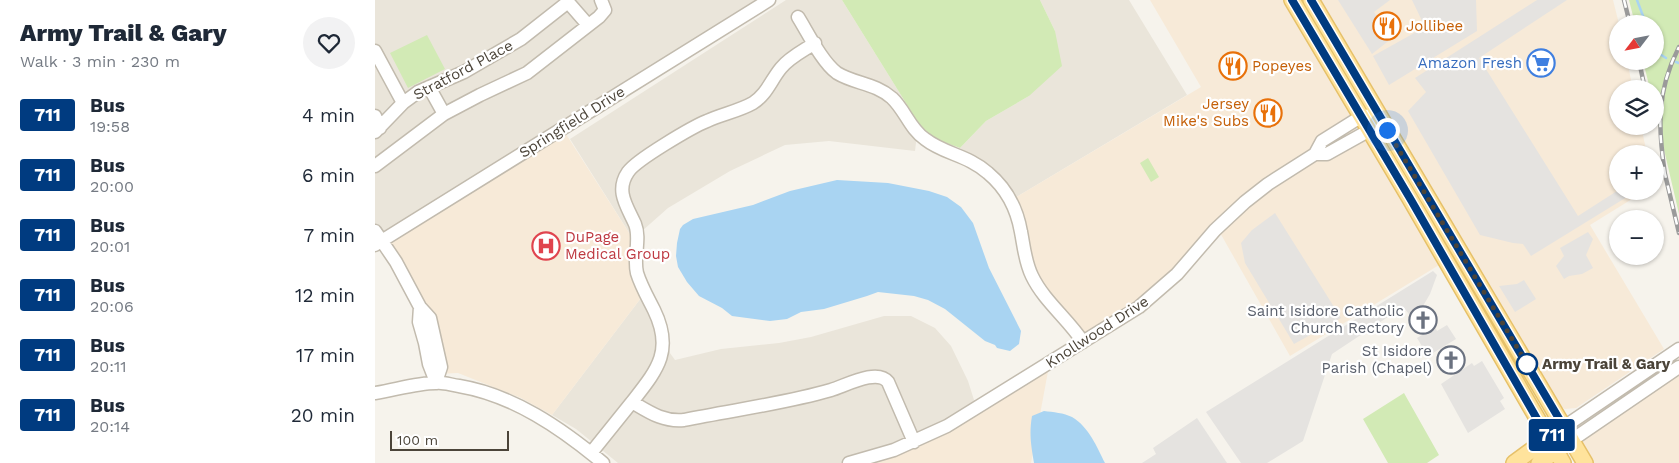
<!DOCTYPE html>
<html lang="en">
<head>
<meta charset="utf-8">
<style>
  body { margin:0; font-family:"Work Sans",sans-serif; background:#f2f2f3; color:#1f2937; height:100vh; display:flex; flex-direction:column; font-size:19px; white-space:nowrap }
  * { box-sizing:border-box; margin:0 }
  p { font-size:16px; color:#747a83 }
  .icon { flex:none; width:28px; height:28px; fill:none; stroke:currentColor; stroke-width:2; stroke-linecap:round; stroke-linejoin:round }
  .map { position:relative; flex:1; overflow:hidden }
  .panel { display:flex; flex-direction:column; background:#fff; width:375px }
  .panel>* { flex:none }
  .badge { padding:0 10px; border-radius:4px; font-size:18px; line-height:32px }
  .needle { width:32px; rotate:238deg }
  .tools { position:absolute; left:1234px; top:15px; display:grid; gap:10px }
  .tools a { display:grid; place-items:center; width:55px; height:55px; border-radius:50%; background:#fff; box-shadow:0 1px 4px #0004; font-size:25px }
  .scale { position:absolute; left:15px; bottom:12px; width:119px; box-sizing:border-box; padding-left:5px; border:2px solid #4b4439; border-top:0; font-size:14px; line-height:18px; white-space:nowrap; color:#4b4439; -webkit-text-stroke:4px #fff; paint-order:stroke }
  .you { position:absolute; width:25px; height:25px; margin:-12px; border:4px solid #fff; border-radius:50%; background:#1a73e8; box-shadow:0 0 0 8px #1a73e833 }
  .map>.badge { position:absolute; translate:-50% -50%; box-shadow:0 0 0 2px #fff }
  .round { display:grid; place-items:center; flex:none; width:52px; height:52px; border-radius:26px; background:#f2f2f3 }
  .overview { display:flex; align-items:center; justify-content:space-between; height:85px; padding:0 20px }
  h1 { font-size:24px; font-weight:800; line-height:38px }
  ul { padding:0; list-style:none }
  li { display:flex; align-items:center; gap:15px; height:60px; padding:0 20px }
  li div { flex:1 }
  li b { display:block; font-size:19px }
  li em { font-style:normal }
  li .badge { min-width:55px; font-weight:700; text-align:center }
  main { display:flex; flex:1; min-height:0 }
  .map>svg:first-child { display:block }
</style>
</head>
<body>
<main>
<section class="panel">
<div class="overview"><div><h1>Army Trail &amp; Gary</h1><p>Walk · 3 min · 230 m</p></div><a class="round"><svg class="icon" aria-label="heart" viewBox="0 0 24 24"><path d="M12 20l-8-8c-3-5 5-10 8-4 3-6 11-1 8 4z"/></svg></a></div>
<ul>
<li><span class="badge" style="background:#003b80;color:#fff">711</span><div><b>Bus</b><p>19:58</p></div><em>4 min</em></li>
<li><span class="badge" style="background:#003b80;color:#fff">711</span><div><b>Bus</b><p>20:00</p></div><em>6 min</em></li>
<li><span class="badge" style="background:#003b80;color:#fff">711</span><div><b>Bus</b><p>20:01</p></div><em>7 min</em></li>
<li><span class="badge" style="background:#003b80;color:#fff">711</span><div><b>Bus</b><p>20:06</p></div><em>12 min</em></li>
<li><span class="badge" style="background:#003b80;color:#fff">711</span><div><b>Bus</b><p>20:11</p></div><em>17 min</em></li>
<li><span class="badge" style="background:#003b80;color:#fff">711</span><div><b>Bus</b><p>20:14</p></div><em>20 min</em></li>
</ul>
</section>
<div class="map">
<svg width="1304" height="463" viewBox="0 0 1304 463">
  <rect width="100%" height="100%" fill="#f6f3ec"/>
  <!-- residential -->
  <path fill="#eae5da" d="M 0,0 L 390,0 L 0,243 Z
    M 411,0 L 467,0 L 534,108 L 543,126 L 540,151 L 454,141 L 410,145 L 355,171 L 293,208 L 258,239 L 195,139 Z
    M 665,0 L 754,0 L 812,95 L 638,199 L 616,168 L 585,148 L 611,121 L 654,96 L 680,31 Z
    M 266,298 L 280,325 L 284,338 L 300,360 L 346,349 L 404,343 L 436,337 L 509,316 L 536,316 L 560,328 L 576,346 L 593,381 L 599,400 L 622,399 L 484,463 L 243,463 L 201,429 L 177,415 Z"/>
  <!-- commercial -->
  <path fill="#f7ead8" d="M 775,0 L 914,0 L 1069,262 L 915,356 L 844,231 L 819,250 L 767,299 L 709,336 L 659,273 L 638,199 L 826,87 Z
    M 942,0 L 1238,0 L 1244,24 L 1242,61 L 1252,61 L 1258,89 L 1242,89 L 1242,126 L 1266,126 L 1272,154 L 1242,154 L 1242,191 L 1270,191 L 1215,225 L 1289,349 L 1201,408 L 1190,409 L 1182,405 Z
    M 189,131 L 258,239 L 266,298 L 177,415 L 146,398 L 83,373 L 61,374 L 57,346 L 11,241 Z
    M 674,366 L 656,463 L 484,463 L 493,461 Z
    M 1304,373 L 1304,463 L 1214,463 L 1202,443 Z"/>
  <!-- green -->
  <path fill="#d2eab5" d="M 467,0 L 665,0 L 680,31 L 687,66 L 654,96 L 611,121 L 585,148 L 558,138 L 543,126 L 534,108 Z
    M 1254,0 L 1304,0 L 1304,214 L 1280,111 L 1280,89 L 1275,89 L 1268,61 L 1280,61 L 1280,24 L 1260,24 Z
    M 52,35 L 70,69 L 33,88 L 15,53 Z
    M 773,158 L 784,177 L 776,182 L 765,163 Z
    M 1029,393 L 1064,455 L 1052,463 L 1013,463 L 988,419 Z"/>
  <!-- parking -->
  <path fill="#e5e3e0" d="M 963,0 L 1015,0 L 999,12 L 1016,39 L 997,54 Z
    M 1037,0 L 1101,0 L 1102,31 L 1014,85 L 998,56 L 1050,27 Z
    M 1162,0 L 1192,0 L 1104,58 L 1203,216 L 1242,191 L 1260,192 L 1156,256 L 1148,244 L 1138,243 L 1105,235 L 1033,111 L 1051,92 L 1040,78 Z
    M 900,213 L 966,318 L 919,344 L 870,263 L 866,243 L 877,230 Z
    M 1213,232 L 1218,239 L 1211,255 L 1218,268 L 1207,274 L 1194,276 L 1189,279 L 1181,266 L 1189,256 L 1185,248 Z
    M 1058,271 L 1062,275 L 1055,294 L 1048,306 L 1034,314 L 1028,307 L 957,354 L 928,441 L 892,463 L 866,463 L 831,412 Z
    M 1149,280 L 1161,299 L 1140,312 L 1124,286 L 1142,284 Z
    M 1072,325 L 1081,339 L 1053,356 L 1042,338 L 1060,327 L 1062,331 Z
    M 1107,361 L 1129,398 L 1125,401 L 1130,409 L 1093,433 L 1066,384 L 1097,363 L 1099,366 Z
    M 822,418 L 852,463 L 767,463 L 781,454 L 778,448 Z"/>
  <!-- water -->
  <path fill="#a9d4f2" d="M 462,180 L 513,183 L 554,191 L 572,197 L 586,207 L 598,223 L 614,268 L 646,331 L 644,344 L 635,351 L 622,348 L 620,345 L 610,341 L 570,309 L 553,300 L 539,296 L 503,292 L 492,296 L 449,309 L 426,312 L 412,319 L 395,321 L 357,316 L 347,308 L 324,296 L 312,282 L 303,267 L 301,256 L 302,243 L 305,229 L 308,225 L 318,219 L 378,205 L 415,191 Z
    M 669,411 C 678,412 689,413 697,417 C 714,427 722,447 730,463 L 659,463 C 656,445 654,434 657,416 Z"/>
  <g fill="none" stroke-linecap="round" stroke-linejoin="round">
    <!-- stream -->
    <path stroke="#a9d4f2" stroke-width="2.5" d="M 1262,0 L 1271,24
      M 1280,51 L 1291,58
      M 1301,62 L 1304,63"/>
    <!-- minor casing -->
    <g stroke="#c2bbae" stroke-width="15">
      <path id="minor" d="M 193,2 L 213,25
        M 423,17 C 433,33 447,62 462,73 C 480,84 500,83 517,98 C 530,110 535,129 550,139 C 569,154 593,155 613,173 C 631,188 642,209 646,232 C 649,247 650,262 657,276 C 669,301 693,319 708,342
        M 0,51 L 28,103
        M 54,87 L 69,114 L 105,95 L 152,73 L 224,17 L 230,10 L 226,0
        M 0,116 L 5,128
        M 0,132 L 28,103 L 43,92 L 89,72 L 146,39 L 193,2 L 192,0
        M 940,154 L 952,154 L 995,130 L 999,123
        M 0,166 L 69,114
        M 0,231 L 21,262 L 45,307 L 55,318 L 66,367 L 61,382
        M 0,245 L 394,0
        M 45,307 L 44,322 L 50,343 L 54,364 L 61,382
        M 0,393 C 20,390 41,383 61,383 C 68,382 76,385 84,386 C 138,395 186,428 228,463
        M 257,402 C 282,370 299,351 279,310 C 273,298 266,286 262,273 C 258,257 266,239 260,224 C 252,206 240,191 253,172 C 261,160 317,127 332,121 C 347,114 364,111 378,103 C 392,94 396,80 406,68 C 415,57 428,51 440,43
        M 1189,427 L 1304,349
        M 1197,440 L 1304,367
        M 216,453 L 257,402 C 274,412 288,422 309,420 C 357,410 408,404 456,390 C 470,386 502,368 513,382 L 539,442
        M 474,463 L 519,450 L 572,426 L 764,307 L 802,274 L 840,230 L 870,202 L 893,184 L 940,154 L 947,141 L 987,116 L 1003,115"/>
    </g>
    <!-- major casing -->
    <g stroke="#e6c16a" stroke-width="18">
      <path id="major" d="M 917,0 L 1034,197 L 1188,463
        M 936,0 L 1210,463
        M 1139,463 L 1180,433
        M 1164,463 L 1188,446"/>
    </g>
    <!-- minor -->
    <use href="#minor" stroke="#fff" stroke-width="12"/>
    <!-- major -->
    <use href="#major" stroke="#ffe39c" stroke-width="15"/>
    <!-- rail casing -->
    <g stroke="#9a9a9a" stroke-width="4.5">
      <path id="rail" d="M 1249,0 L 1255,24
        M 1264,61 L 1270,89
        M 1289,170 L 1304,233
        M 1290,175 C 1283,127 1281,92 1304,47"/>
    </g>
    <!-- rail -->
    <use href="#rail" stroke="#fff" stroke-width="2.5" stroke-dasharray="8" stroke-linecap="butt"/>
  </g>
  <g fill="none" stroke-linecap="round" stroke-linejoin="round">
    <!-- line casing -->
    <g stroke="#fff" stroke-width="11">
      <path id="line" d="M 917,0 L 1036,200 L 1173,438 L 1189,427 L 936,0"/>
    </g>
    <!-- line -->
    <use href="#line" stroke="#003b80" stroke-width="8"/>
    <!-- walk -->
    <path stroke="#4b4439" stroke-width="5" stroke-dasharray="0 9" d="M 1012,130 L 1152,364"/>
  </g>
  <!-- icons -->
  <defs>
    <g id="restaurant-ring" transform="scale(1.4375)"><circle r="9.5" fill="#fff" stroke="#e8710a" stroke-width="1.5"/><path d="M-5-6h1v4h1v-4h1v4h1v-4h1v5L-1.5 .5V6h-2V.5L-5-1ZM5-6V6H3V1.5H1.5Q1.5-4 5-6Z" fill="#e8710a"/></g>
    <g id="supermarket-ring" transform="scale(1.4375)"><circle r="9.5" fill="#fff" stroke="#3f7fe0" stroke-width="1.5"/><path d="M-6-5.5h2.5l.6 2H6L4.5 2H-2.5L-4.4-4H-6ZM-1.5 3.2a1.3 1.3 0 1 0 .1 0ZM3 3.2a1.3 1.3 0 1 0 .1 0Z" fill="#3f7fe0"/></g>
    <g id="hospital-ring" transform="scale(1.4375)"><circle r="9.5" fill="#fff" stroke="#e0444e" stroke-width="1.5"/><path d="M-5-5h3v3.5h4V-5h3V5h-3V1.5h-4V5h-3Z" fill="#e0444e"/></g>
    <g id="church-ring" transform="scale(1.4375)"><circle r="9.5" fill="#fff" stroke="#6b7280" stroke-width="1.5"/><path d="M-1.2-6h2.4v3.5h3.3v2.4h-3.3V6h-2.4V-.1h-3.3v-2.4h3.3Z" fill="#6b7280"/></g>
  </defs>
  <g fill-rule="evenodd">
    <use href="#restaurant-ring" x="1012" y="26"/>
    <use href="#supermarket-ring" x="1166" y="63"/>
    <use href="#restaurant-ring" x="858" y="66"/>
    <use href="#restaurant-ring" x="893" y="113"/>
    <use href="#hospital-ring" x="171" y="246"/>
    <use href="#church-ring" x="1048" y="320"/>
    <use href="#church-ring" x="1076" y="360"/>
  </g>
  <!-- markers -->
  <circle fill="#fff" stroke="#003b80" stroke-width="2.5" cx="1152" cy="364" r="10"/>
  <g text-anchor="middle" stroke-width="4.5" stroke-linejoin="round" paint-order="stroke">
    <!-- food labels -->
    <g font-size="15" fill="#c56008" stroke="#fff" text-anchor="start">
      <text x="1031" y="31">Jollibee</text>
      <text x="877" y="71">Popeyes</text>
      <text x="874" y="109" text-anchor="end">Jersey<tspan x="874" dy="17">Mike's Subs</tspan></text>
    </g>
    <!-- shop labels -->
    <g font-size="15" fill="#366cbe" stroke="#fff" text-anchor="end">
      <text x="1147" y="68">Amazon Fresh</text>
    </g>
    <!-- street labels -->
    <g font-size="15" fill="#4b4439" stroke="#fff">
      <text transform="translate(88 70) rotate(-28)" y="5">Stratford Place</text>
      <text transform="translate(197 122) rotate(-32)" y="5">Springfield Drive</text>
      <text transform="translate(722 332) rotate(-33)" y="5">Knollwood Drive</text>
    </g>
    <!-- health labels -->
    <g font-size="15" fill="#be3a42" stroke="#fff" text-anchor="start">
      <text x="190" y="242">DuPage<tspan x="190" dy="17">Medical Group</tspan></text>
    </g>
    <!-- worship labels -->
    <g font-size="15" fill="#5b616d" stroke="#fff" text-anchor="end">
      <text x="1029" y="316">Saint Isidore Catholic<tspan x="1029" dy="17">Church Rectory</tspan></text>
      <text x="1057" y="356">St Isidore<tspan x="1057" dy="17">Parish (Chapel)</tspan></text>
    </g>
    <!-- stop labels -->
    <g font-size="15" font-weight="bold" fill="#4b4439" stroke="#fff" text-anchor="start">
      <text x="1167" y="369">Army Trail &amp; Gary</text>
    </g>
  </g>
</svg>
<div class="tools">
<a><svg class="needle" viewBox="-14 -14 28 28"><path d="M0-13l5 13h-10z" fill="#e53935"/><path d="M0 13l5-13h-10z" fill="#747a83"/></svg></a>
<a><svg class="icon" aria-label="layers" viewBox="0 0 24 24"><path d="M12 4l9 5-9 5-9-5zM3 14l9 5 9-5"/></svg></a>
<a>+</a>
<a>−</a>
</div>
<div class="scale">100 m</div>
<div class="you" style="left:1012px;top:130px"></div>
<b class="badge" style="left:1177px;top:435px;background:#003b80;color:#fff">711</b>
</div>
</main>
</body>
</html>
